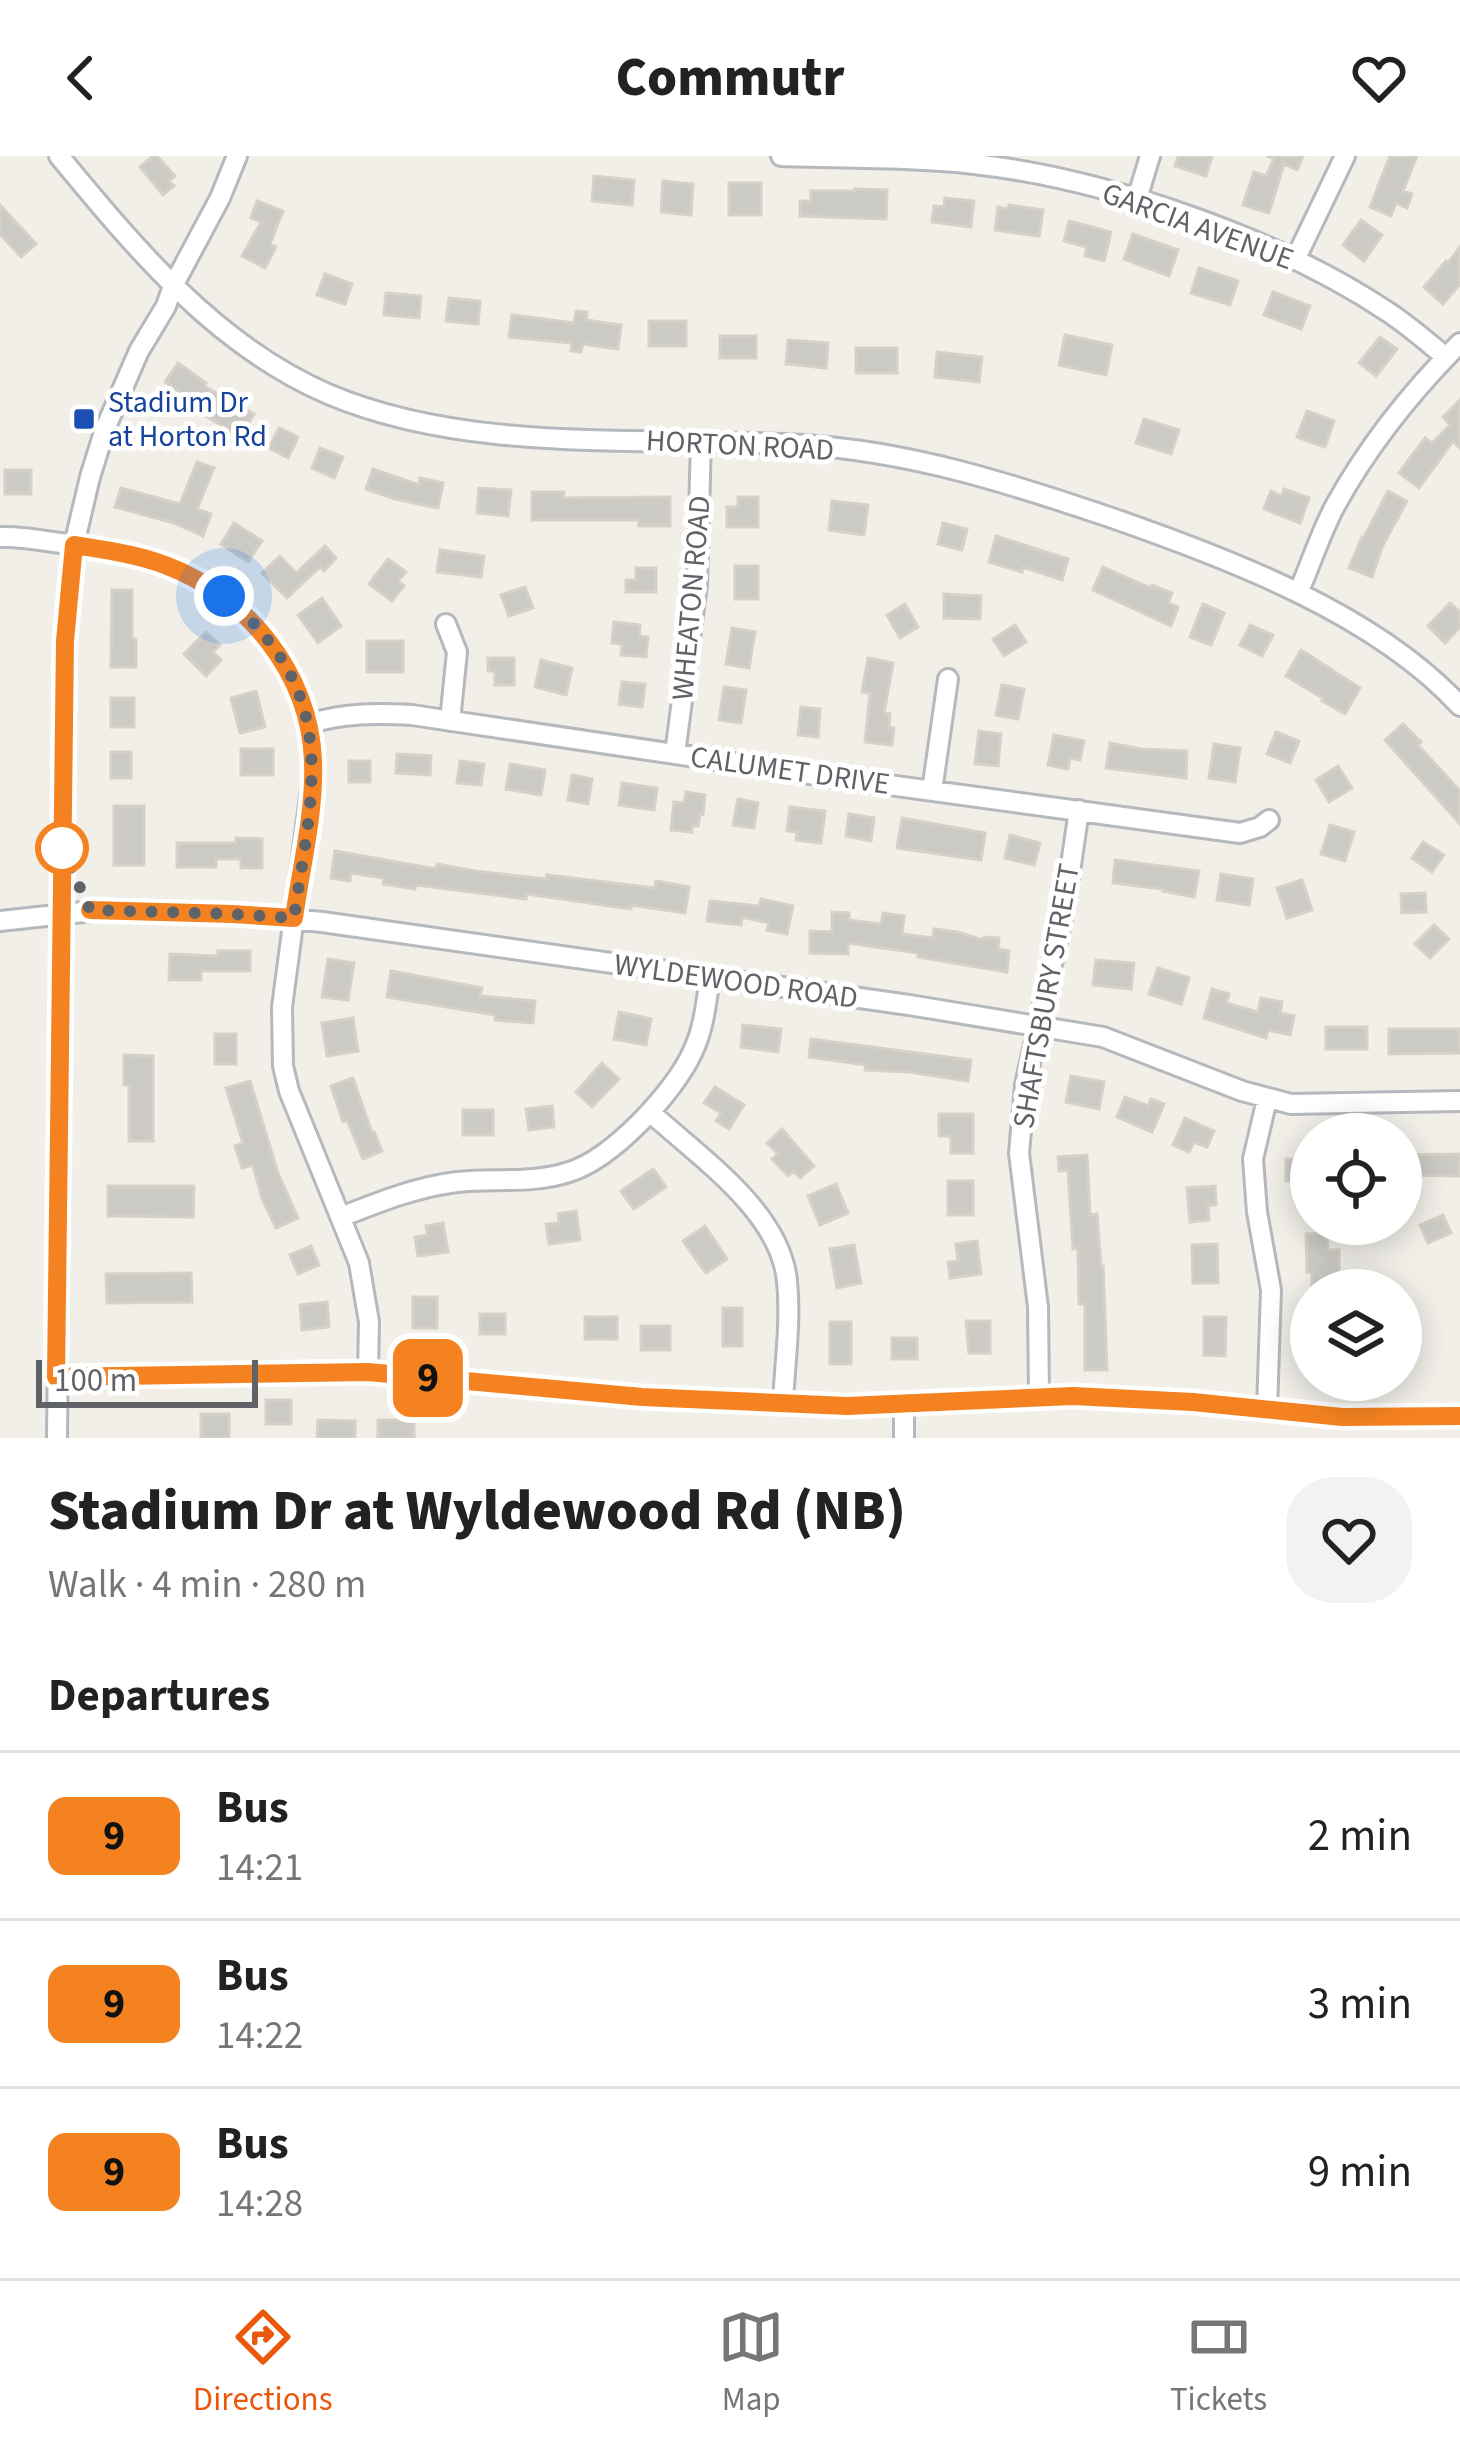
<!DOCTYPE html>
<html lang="en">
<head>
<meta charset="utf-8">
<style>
  body { margin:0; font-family:"Source Sans 3",sans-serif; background:#f2f2f2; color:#222; height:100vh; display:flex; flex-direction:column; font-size:45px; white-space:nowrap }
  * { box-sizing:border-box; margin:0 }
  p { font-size:39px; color:#767676 }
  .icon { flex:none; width:66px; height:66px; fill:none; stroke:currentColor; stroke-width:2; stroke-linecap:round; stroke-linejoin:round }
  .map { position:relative; height:1282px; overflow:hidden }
  .sheet { display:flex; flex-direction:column; background:#fff; flex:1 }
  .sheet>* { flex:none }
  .badge { padding:0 24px; border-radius:18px; font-size:42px; line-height:78px }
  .controls { position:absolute; left:1290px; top:957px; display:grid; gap:24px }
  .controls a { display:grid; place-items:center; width:132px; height:132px; border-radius:50%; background:#fff; box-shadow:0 6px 30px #0003; font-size:60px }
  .scale { position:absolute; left:36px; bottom:30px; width:222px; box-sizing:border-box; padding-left:12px; border:6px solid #5f6368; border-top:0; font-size:33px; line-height:42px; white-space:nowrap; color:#5f6368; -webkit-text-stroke:9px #fff; paint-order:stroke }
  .you { position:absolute; width:60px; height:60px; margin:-30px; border:9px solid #fff; border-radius:50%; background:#1a73e8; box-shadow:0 0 0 18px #1a73e833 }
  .map>.badge { position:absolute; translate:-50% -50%; box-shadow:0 0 0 6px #fff }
  h2 { padding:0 48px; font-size:45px; line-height:108px }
  .round { display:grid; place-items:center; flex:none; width:126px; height:126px; border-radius:48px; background:#f2f2f2 }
  .headline { display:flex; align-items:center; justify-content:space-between; height:204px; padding:0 48px }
  h1 { font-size:57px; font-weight:800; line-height:90px }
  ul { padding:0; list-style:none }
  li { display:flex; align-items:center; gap:36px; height:168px; padding:0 48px; border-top:3px solid #e0e0e0 }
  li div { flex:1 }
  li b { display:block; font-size:45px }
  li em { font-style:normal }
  li .badge { min-width:132px; font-weight:700; text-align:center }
  header { display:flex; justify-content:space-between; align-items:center; height:156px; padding:0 48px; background:#fff; font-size:54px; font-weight:800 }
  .tabs { display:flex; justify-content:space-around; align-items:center; height:168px; border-top:3px solid #e0e0e0; background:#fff; font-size:33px; color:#767676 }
  .tabs a { display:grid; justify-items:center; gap:6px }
  .tabs .selected { color:#ea580c }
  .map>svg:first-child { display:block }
</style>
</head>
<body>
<header><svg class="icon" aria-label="back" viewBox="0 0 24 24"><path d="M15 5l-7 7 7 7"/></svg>Commutr<svg class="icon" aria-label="heart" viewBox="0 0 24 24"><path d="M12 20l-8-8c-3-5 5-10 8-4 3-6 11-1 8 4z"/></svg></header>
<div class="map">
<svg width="1460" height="1282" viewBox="0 0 1460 1282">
  <rect width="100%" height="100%" fill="#f1efe8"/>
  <!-- building -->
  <path fill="#cccac5" stroke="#d6d1c6" stroke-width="3" d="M 153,0 L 157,0 L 175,20 L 169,25 L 174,30 L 163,39 L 140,11 Z
    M 1178,0 L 1212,0 L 1206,20 L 1175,10 Z
    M 1267,0 L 1303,0 L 1297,14 L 1284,8 L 1269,57 L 1243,49 L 1254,16 L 1266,20 L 1274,3 Z
    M 1390,0 L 1417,0 L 1403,35 L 1412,38 L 1407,52 L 1396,47 L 1391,60 L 1370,51 Z
    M 594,20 L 634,24 L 632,49 L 592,45 Z
    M 663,25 L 693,28 L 691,59 L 661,56 Z
    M 729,27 L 761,27 L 761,59 L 729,59 Z
    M 855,33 L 887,34 L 886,63 L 800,60 L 800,45 L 811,45 L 811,35 L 855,35 Z
    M 945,42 L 974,45 L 971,71 L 932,66 L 934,50 L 944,51 Z
    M 257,45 L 283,55 L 270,88 L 276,91 L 265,112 L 242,100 L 261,66 L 251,62 Z
    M 0,49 L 36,88 L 21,101 L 0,78 Z
    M 1009,49 L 1043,54 L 1039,80 L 995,74 L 998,51 L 1008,53 Z
    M 1361,64 L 1382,79 L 1364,105 L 1343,89 Z
    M 1069,65 L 1111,76 L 1104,105 L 1085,100 L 1087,91 L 1064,85 Z
    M 1133,78 L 1178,94 L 1169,120 L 1124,103 Z
    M 1460,91 L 1460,128 L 1443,148 L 1424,131 L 1446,105 L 1448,107 Z
    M 1199,112 L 1238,125 L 1230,149 L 1191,137 Z
    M 325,118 L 352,128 L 345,148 L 317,139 Z
    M 1273,136 L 1310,150 L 1301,173 L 1264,159 Z
    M 386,137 L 421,140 L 419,162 L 384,159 Z
    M 449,142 L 480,145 L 478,168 L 446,165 Z
    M 576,155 L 587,156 L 586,164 L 621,169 L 618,193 L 583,188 L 581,196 L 571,195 L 572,187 L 509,181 L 512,159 L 574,167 Z
    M 649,165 L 686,165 L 686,190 L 649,190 Z
    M 1065,179 L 1112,189 L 1106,219 L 1059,209 Z
    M 720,180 L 756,180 L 756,202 L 720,202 Z
    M 1380,181 L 1397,193 L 1376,220 L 1359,207 Z
    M 788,184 L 828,187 L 826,212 L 786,208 Z
    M 856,192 L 897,192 L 897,217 L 856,217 Z
    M 937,196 L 982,201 L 979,226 L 935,221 Z
    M 178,207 L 206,227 L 204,230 L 254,258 L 241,281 L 207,261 L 209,257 L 165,226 Z
    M 1460,244 L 1460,292 L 1453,285 L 1419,332 L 1399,317 L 1425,282 L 1432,287 L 1450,269 L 1443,261 Z
    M 1307,255 L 1334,265 L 1325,291 L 1297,281 Z
    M 1144,263 L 1179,274 L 1171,298 L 1136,287 Z
    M 279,272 L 298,281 L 288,302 L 269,292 Z
    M 320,292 L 343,301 L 334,322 L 312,312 Z
    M 197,306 L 214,312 L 197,353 L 211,358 L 203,380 L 174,367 L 115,351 L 121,332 L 180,348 Z
    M 373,313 L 419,329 L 420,322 L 443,327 L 438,352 L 395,343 L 366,333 Z
    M 5,314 L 31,314 L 31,338 L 5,338 Z
    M 479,332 L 511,334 L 508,360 L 477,357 Z
    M 1284,333 L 1309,342 L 1300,367 L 1264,353 L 1271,335 L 1282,340 Z
    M 1388,335 L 1407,345 L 1383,389 L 1372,421 L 1349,412 L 1362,381 L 1364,381 Z
    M 532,336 L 564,336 L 564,342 L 670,341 L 670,370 L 639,370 L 639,364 L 532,364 Z
    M 738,341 L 758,341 L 758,371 L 727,371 L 727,351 L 738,351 Z
    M 832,345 L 868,349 L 864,379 L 829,374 Z
    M 234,367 L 262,385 L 248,406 L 221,388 Z
    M 943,367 L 967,373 L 962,394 L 938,388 Z
    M 996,380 L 1068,403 L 1062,424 L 1023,411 L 1022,416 L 989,406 Z
    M 325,390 L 336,402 L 324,415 L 320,411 L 287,442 L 262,417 L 280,400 L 296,417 Z
    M 440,394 L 484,400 L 481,421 L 437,416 Z
    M 388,403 L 406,416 L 398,425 L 404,430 L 392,445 L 369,428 Z
    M 735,410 L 758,410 L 758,443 L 735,443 Z
    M 1103,411 L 1151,432 L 1152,429 L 1172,437 L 1168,447 L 1178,451 L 1171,470 L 1093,434 Z
    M 636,412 L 656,412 L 656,436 L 626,436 L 626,424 L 636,424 Z
    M 525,431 L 533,452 L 509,460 L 501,439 Z
    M 112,434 L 132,434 L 132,483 L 136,483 L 136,511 L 111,511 Z
    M 944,438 L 981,440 L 980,463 L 944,462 Z
    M 322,442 L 341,470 L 318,487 L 298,459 Z
    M 1450,447 L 1460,456 L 1460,471 L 1445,487 L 1428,470 Z
    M 905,448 L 918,471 L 900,482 L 887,459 Z
    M 1203,448 L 1224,457 L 1211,489 L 1190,481 Z
    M 614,466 L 640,469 L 639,480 L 648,481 L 646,501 L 621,499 L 622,488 L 612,487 Z
    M 1015,469 L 1026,486 L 1004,500 L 993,483 Z
    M 1250,469 L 1273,479 L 1262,500 L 1240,489 Z
    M 732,472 L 755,476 L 749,512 L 726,508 Z
    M 206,476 L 220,489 L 213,496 L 221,504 L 206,520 L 184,498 Z
    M 367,485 L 403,485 L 403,516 L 367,516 Z
    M 1301,494 L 1360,532 L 1345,558 L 1322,545 L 1324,543 L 1286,520 Z
    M 488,502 L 514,502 L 514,529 L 495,529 L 495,515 L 488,515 Z
    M 868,502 L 893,507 L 884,557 L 890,558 L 889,572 L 894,572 L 892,589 L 865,586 L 870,537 L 862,536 Z
    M 541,504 L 572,512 L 566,539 L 535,531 Z
    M 622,526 L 645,528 L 642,551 L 619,548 Z
    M 1002,529 L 1024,533 L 1018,563 L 996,559 Z
    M 724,531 L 746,534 L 741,567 L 719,564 Z
    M 256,535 L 265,571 L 240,577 L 231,542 Z
    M 111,542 L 134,542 L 134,571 L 111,571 Z
    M 801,551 L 820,553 L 818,581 L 798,579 Z
    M 1403,568 L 1421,586 L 1418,589 L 1460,635 L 1460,668 L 1385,584 Z
    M 979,575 L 1001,578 L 998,610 L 975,608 Z
    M 1276,576 L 1299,585 L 1290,607 L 1267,598 Z
    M 1054,579 L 1084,585 L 1080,604 L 1070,602 L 1068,613 L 1048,609 Z
    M 1110,587 L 1141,593 L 1187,595 L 1186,622 L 1106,612 Z
    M 1214,588 L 1240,592 L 1235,626 L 1209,622 Z
    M 241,593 L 273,593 L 273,619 L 241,619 Z
    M 111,596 L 131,596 L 131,622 L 111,622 Z
    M 397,598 L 431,600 L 430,619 L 396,617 Z
    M 349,605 L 370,605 L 370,626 L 349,626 Z
    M 460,605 L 484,608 L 481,629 L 457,627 Z
    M 510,608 L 545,614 L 541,639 L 506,633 Z
    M 1338,610 L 1352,632 L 1329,646 L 1316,624 Z
    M 572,619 L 592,623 L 588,648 L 568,644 Z
    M 622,627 L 657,632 L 654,654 L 619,649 Z
    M 686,636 L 705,639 L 703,658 L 700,657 L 698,670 L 692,670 L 692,676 L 671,674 L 674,646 L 684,647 Z
    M 738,643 L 758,647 L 754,672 L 733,669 Z
    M 114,650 L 144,650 L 144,709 L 114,709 Z
    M 790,651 L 825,655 L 821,687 L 796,684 L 797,676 L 787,675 Z
    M 849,658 L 874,662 L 871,685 L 846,680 Z
    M 902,662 L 985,677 L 981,704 L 897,692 Z
    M 1330,669 L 1354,676 L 1345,705 L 1321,698 Z
    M 1010,679 L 1040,687 L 1034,709 L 1005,702 Z
    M 236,682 L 262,683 L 262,712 L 241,712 L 241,703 L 216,703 L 216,711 L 177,711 L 177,687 L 236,687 Z
    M 1423,686 L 1444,699 L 1432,716 L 1412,702 Z
    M 335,695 L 436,713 L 437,708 L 475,715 L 547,723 L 547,719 L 655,732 L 656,725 L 689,731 L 685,757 L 631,749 L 631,753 L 527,738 L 526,743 L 416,729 L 415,733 L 383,728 L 384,722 L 351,717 L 350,725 L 331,722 Z
    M 1115,704 L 1199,715 L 1194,741 L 1163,735 L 1163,733 L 1113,727 Z
    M 1221,718 L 1253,723 L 1249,749 L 1217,744 Z
    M 1302,724 L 1312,754 L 1287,762 L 1277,732 Z
    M 1425,737 L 1426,756 L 1402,757 L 1401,738 Z
    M 761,743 L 793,750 L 787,778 L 767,774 L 769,767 L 742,761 L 741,769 L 707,765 L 710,745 L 759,750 Z
    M 832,756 L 849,757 L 849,764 L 881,768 L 883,757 L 904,760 L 902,778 L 933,782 L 934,773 L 957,776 L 983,784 L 984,781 L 999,782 L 998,793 L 1009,795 L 1007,816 L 918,801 L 918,797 L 848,787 L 848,798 L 810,797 L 810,775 L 832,776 Z
    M 1434,769 L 1449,783 L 1430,802 L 1415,788 Z
    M 218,795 L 250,795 L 250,815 L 201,815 L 201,824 L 169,824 L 170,798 L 218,800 Z
    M 328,803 L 354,807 L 348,844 L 322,841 Z
    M 1096,804 L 1134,807 L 1131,833 L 1093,829 Z
    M 1158,812 L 1189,822 L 1181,848 L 1149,838 Z
    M 391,815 L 482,832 L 480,840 L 535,845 L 533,867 L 495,864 L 495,859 L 387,841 Z
    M 1212,833 L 1229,838 L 1226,847 L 1258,856 L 1261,842 L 1282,846 L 1280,857 L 1294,860 L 1290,879 L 1268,874 L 1266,882 L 1204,862 Z
    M 619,856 L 651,863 L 646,889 L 614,883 Z
    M 353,862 L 358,895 L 327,900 L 322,867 Z
    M 743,869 L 781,873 L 778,896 L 741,891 Z
    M 1326,871 L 1367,871 L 1367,893 L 1326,893 Z
    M 1389,873 L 1460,873 L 1460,897 L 1389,898 Z
    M 215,878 L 236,878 L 236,908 L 215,908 Z
    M 811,883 L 971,904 L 968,925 L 909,916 L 865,914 L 866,909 L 809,901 Z
    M 124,899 L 153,900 L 153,985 L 129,985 L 129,929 L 124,929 Z
    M 602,907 L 619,923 L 592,951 L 576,936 Z
    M 1071,920 L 1104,926 L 1099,953 L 1066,946 Z
    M 353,922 L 372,977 L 374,976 L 382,995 L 363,1003 L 347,964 L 343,966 L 331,930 Z
    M 250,925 L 278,1017 L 298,1062 L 276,1072 L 262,1043 L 253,1009 L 242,1012 L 235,990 L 243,987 L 226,932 Z
    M 715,931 L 744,949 L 729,973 L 716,965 L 721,957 L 704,947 Z
    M 1125,941 L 1148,950 L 1151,943 L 1164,948 L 1152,976 L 1117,961 Z
    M 552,950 L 554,971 L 529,974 L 526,953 Z
    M 463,954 L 493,954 L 493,979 L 463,979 Z
    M 939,958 L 973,958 L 973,997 L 951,997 L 951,980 L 939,980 Z
    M 1185,962 L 1214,975 L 1207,991 L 1194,986 L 1189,996 L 1173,989 Z
    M 782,973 L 814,1010 L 800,1022 L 794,1015 L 788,1020 L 772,1003 L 778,998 L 767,987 Z
    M 1460,998 L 1460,1020 L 1401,1019 L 1401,999 Z
    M 1087,999 L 1090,1059 L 1097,1058 L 1101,1110 L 1103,1110 L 1107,1214 L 1085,1214 L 1085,1148 L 1079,1148 L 1078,1092 L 1073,1093 L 1068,1014 L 1059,1015 L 1058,1001 Z
    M 1286,1003 L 1311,1003 L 1311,1025 L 1286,1025 Z
    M 653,1013 L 666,1031 L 634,1053 L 621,1035 Z
    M 948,1025 L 973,1025 L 973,1059 L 948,1059 Z
    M 836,1028 L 848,1057 L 820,1069 L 808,1040 Z
    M 108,1030 L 194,1030 L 193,1061 L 108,1060 Z
    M 1215,1030 L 1216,1049 L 1208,1049 L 1209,1064 L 1190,1066 L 1187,1032 Z
    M 576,1055 L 580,1084 L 549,1088 L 546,1068 L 559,1067 L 558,1058 Z
    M 1443,1059 L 1451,1077 L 1428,1087 L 1420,1069 Z
    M 443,1067 L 448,1096 L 418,1100 L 415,1081 L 428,1079 L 426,1070 Z
    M 705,1070 L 727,1103 L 706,1117 L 683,1085 Z
    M 1327,1077 L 1328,1094 L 1339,1094 L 1339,1134 L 1312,1134 L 1312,1116 L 1307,1116 L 1306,1078 Z
    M 977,1085 L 981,1118 L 950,1122 L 948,1106 L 958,1105 L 956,1088 Z
    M 1217,1088 L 1218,1127 L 1193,1127 L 1192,1089 Z
    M 854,1089 L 861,1127 L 837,1132 L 830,1093 Z
    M 311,1090 L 319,1109 L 298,1118 L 290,1099 Z
    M 191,1117 L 192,1146 L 107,1147 L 106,1118 Z
    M 413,1141 L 437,1141 L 437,1172 L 413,1172 Z
    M 327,1146 L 329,1171 L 302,1174 L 300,1149 Z
    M 723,1152 L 742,1152 L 742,1190 L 723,1190 Z
    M 480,1158 L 505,1158 L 505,1178 L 480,1178 Z
    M 585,1161 L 617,1161 L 617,1183 L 585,1183 Z
    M 1204,1161 L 1226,1161 L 1225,1200 L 1204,1199 Z
    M 966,1165 L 990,1165 L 990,1197 L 969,1197 Z
    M 830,1166 L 851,1166 L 851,1208 L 830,1208 Z
    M 641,1170 L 670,1170 L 670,1194 L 641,1194 Z
    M 892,1182 L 917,1182 L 917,1203 L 892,1203 Z
    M 266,1244 L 291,1244 L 291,1268 L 266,1268 Z
    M 201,1258 L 229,1258 L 229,1282 L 201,1282 Z
    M 318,1264 L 355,1265 L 355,1282 L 317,1282 Z
    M 378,1264 L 414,1264 L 414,1282 L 378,1282 Z"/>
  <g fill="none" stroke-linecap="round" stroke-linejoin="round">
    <!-- minor casing -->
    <g stroke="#b5b8bc" stroke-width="24">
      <path id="minor" d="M 59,0 C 135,92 216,190 328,238 C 471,299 650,280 803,289 C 909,295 1012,328 1112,362 C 1227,402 1376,458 1460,550
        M 781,0 C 845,2 911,1 974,8 C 1107,23 1277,82 1388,156 C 1408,169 1427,186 1446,201
        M 1137,43 L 1150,0
        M 1295,104 L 1345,0
        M 0,381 C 25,380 50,386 74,389 C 105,394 137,398 166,409 C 252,441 313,525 313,618 L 282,851 L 283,910 L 289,935 L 359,1107 L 369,1166 L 368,1217
        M 1298,437 C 1311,408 1320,378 1335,350 C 1368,290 1411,236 1460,187
        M 446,468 L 457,496 L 450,565
        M 308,568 C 343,557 376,557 412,559 L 823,620 L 1240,677 L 1260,671 L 1269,664
        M 675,598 L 697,429 L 701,285
        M 932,635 L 948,523
        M 0,765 L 111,753 L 232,757 L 322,766 L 909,849 L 1103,881 L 1242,935 L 1291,948 L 1460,945
        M 1267,943 L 1253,1003 L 1257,1056 L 1271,1134 L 1267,1253
        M 650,956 C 699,1001 780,1055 787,1125 C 791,1165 785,1207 783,1246
        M 341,1061 C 379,1046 416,1031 457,1026 C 494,1022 533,1028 569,1016 C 612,1003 675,936 693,895 C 704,872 706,847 710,822
        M 56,1221 L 368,1217 L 642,1241 L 847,1249 L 1073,1240 L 1193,1246 L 1342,1261 L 1460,1260
        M 1039,1241 L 1038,1151 L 1019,997 L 1025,929 L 1065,750 L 1079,654
        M 904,1248 L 904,1282
        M 57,1282 L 65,485 L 74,389 L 90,321 L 105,273 L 139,195 L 166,150 L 173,130 L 220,42 L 237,0"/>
    </g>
    <!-- minor -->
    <use href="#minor" stroke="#fff" stroke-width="18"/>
  </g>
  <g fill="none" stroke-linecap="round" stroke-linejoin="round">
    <!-- line casing -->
    <g stroke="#fff" stroke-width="27">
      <path id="line" d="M 90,754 L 232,758 L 294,762 C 301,711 315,657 313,605 C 310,517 246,439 165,409 C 136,398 104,394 74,389 L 65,485 L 56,1221 L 368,1216 L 642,1241 L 847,1250 L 1073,1240 L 1193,1246 L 1342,1261 L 1460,1260"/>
    </g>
    <!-- line -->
    <use href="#line" stroke="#f58220" stroke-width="18"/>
    <!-- walk -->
    <path stroke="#5f6368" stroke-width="12" stroke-dasharray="0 21.6" d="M 62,692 L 90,754 L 232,758 L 294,762 C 313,631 342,537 224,440"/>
  </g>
  <!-- markers -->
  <rect fill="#1a4fb4" stroke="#fff" stroke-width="4.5" x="72" y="251" width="24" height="24" rx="6"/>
  <circle fill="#fff" stroke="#f58220" stroke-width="6" cx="62" cy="692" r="24"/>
  <g text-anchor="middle" stroke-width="10" stroke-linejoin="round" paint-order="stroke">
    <!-- street labels -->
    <g font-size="30" fill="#5f6368" stroke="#fff">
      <text transform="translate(1198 70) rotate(20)" y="10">GARCIA AVENUE</text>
      <text transform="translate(740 289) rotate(3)" y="10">HORTON ROAD</text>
      <text transform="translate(691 442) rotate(-85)" y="10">WHEATON ROAD</text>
      <text transform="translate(790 614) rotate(8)" y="10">CALUMET DRIVE</text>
      <text transform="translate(736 825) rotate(8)" y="10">WYLDEWOOD ROAD</text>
      <text transform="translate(1046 840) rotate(-80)" y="10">SHAFTSBURY STREET</text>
    </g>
    <!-- transit labels -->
    <g font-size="30" fill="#164399" stroke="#fff" text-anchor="start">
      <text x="108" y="256">Stadium Dr<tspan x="108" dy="34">at Horton Rd</tspan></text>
    </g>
  </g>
</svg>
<div class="controls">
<a><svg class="icon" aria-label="locate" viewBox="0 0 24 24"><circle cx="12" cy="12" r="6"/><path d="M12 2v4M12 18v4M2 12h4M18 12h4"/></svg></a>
<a><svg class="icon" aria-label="layers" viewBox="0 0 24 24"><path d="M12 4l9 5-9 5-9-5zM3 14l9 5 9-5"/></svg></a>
</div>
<div class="scale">100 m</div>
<div class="you" style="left:224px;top:440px"></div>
<b class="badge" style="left:428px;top:1222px;background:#f58220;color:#111">9</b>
</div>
<section class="sheet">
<div class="headline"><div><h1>Stadium Dr at Wyldewood Rd (NB)</h1><p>Walk · 4 min · 280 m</p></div><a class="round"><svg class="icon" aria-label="heart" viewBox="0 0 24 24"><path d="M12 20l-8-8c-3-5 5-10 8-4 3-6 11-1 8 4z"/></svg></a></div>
<h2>Departures</h2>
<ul>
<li><span class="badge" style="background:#f58220;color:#111">9</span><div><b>Bus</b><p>14:21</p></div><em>2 min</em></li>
<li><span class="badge" style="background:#f58220;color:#111">9</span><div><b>Bus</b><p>14:22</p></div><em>3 min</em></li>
<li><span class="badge" style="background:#f58220;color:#111">9</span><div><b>Bus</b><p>14:28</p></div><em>9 min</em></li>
</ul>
</section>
<nav class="tabs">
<a class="selected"><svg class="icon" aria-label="directions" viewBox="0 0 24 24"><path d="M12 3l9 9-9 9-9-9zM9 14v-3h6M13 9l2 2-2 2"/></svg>Directions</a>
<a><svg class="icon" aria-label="map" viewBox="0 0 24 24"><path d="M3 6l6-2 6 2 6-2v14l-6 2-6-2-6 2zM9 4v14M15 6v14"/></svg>Map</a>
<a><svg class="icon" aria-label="tickets" viewBox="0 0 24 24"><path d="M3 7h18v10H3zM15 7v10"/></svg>Tickets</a>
</nav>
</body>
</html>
